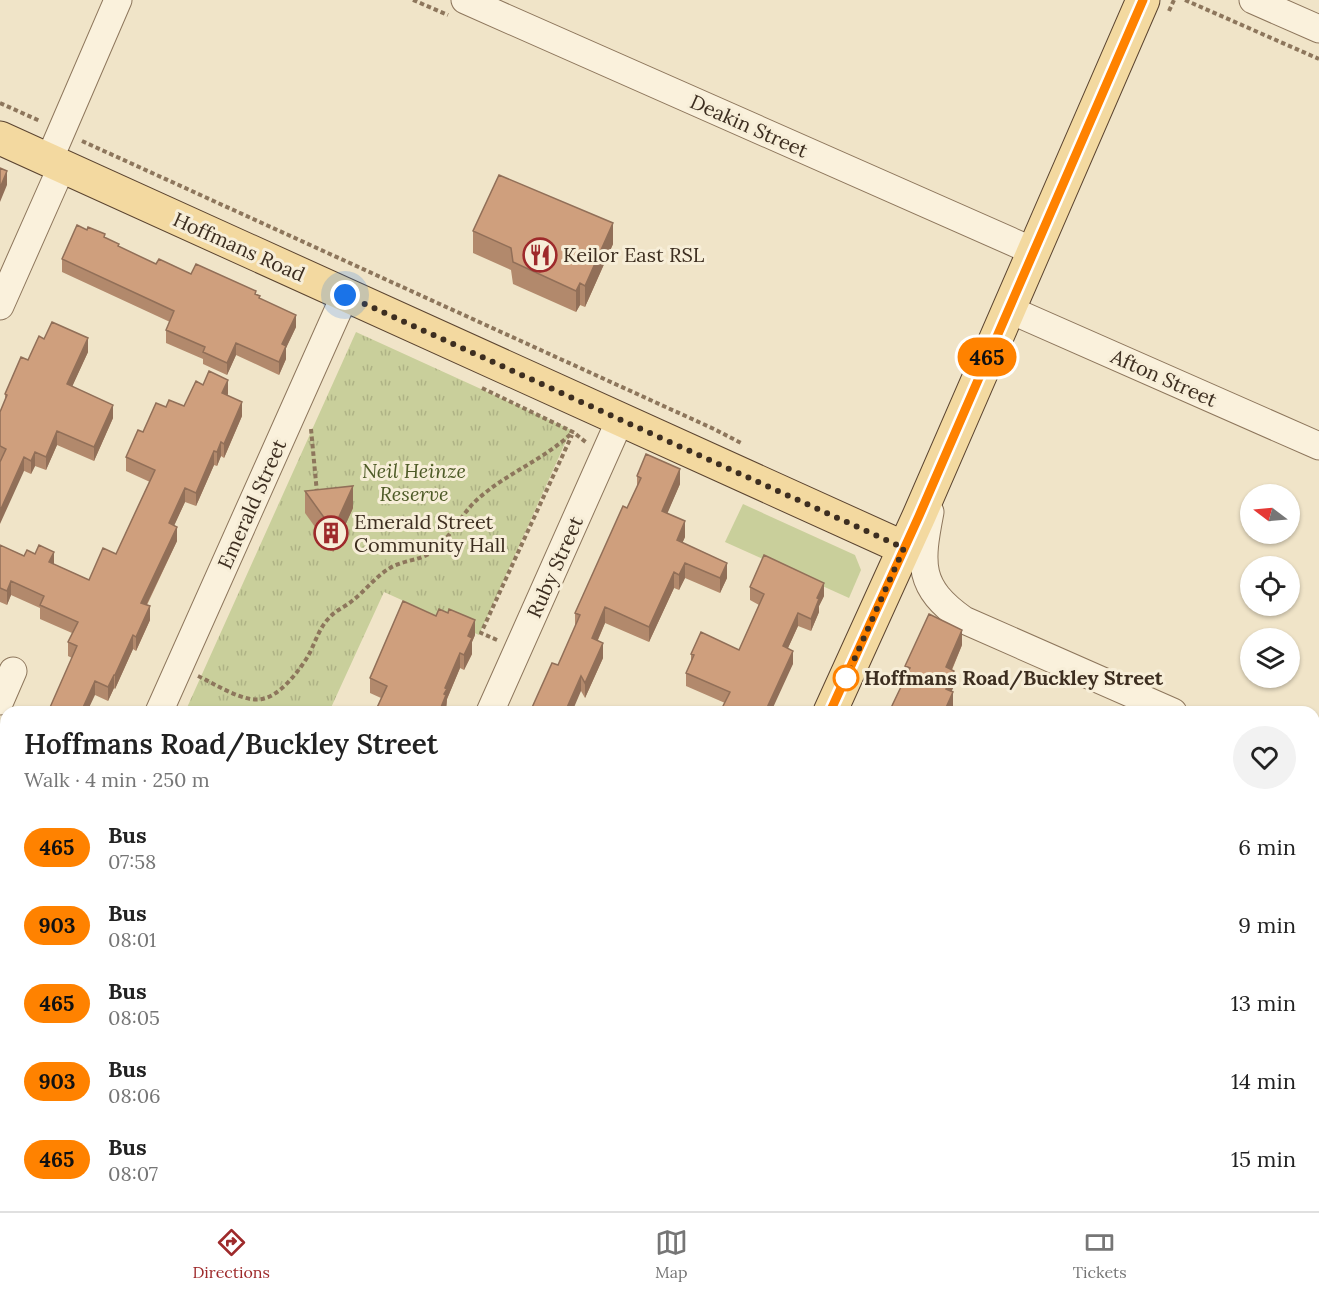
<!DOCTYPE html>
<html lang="en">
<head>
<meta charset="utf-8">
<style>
  body { margin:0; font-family:Lora,serif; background:#f2f2f2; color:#222; height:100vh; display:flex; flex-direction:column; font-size:22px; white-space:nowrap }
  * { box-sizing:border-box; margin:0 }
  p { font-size:20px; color:#767676 }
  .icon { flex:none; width:33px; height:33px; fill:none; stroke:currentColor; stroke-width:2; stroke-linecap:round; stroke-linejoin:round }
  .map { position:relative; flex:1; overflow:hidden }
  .details { position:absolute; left:0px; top:706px; width:1320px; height:506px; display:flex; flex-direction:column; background:#fff; border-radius:18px 18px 0 0; box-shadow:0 2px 4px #0004 }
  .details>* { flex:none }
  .badge { padding:0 12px; border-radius:20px; font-size:21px; line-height:39px }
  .needle { width:39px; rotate:286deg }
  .controls { position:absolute; left:1240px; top:484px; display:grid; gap:12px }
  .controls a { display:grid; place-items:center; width:60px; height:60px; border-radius:50%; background:#fff; box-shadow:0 2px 4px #0004; font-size:30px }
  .you { position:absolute; width:30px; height:30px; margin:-15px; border:4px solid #fff; border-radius:50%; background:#1a73e8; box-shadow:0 0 0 9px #1a73e833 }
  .map>.badge { position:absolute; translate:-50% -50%; box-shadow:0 0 0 3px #fff }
  .round { display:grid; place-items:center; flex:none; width:63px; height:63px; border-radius:32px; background:#f2f2f2 }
  .headline { display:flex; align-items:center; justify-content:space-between; height:102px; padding:0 24px }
  h1 { font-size:28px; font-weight:600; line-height:45px }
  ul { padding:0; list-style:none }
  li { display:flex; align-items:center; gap:18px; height:78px; padding:0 24px }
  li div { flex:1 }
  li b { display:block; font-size:22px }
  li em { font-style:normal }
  li .badge { min-width:66px; font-weight:700; text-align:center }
  .tab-bar { display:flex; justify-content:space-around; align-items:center; height:84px; border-top:2px solid #e0e0e0; background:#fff; font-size:16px; color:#767676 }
  .tab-bar a { display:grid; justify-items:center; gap:3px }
  .tab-bar .current { color:#9e2a2b }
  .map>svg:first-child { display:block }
</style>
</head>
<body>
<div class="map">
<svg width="1319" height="1211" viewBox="0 0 1319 1211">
  <defs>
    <pattern id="park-tufts" width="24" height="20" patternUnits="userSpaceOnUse" patternTransform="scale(1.5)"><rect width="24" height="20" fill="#c9cf9b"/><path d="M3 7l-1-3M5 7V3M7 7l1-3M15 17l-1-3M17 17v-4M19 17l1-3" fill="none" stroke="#aeb285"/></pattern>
  </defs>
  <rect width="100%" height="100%" fill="#f0e4c8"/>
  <!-- grass -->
  <path fill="#c9cf9b" d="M 743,504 L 855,555 L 861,570 L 849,598 L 725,542 Z"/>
  <!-- park -->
  <path fill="url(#park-tufts)" d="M 356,332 L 571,430 L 479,635 L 384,592 L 329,712 L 185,712 Z
    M 795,1206 L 1130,1206 L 1141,1211 L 796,1211 L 797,1207 Z"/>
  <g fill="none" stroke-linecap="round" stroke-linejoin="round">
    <!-- stream -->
    <path stroke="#6f938a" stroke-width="6" d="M 1030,1206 L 1041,1211"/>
    <!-- minor casing -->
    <g stroke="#8d765c" stroke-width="29">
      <path id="minor" d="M 465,0 L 1033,251
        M 1253,0 L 1319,29
        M 49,160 L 118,0
        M 0,306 L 62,166
        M 1008,309 L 1319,446
        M 930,512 C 920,564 917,587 964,620 L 1173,712
        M 0,701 L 13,671
        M 159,712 L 345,295
        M 490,712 L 620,420
        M 1314,775 L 1319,777
        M 0,1069 L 6,1056
        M 1314,1076 L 1319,1078
        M 0,1132 L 6,1135
        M 161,1206 L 172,1211
        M 266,1211 L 270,1206"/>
    </g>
    <!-- major casing -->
    <g stroke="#5b4430" stroke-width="35">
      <path id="major" d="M 0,138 L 904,548
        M 830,712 L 919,516 L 1143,0
        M 596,1211 L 598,1206"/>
    </g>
    <!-- path -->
    <path stroke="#8d765c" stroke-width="4" stroke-dasharray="4.5 3" stroke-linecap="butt" d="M 413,0 L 448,15
      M 1185,0 L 1319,59
      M 1169,11 L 1174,0
      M 0,103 L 40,121
      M 82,141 L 714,429 L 741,443
      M 482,388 L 573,432 L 587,443
      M 311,429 L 317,493
      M 497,640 L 481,633 L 572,435
      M 198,676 C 215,684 244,703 262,699 C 280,696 299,671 308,656 C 315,644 319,627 330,617 C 336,610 345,607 352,601 C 365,591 376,576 390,568 C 403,560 419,561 432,552 C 452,537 461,513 480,497 C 509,472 545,459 573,432
      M 194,1206 L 205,1211"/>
    <!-- minor -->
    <use href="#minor" stroke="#faf1dc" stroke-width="27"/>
    <!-- major -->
    <use href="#major" stroke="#f3d9a0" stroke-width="33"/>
  </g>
  <!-- wall -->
  <path fill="#b2896c" d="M 473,231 L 613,244 L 585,307 L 580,305 L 576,312 L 513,284 L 511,270 L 473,253 Z
    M 105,238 L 119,247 L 156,264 L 191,274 L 256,295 L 296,327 L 286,348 L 286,359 L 279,375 L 236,355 L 227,375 L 203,364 L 203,359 L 166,343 L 166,330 L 170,322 L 62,272 L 62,259 Z
    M 44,339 L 88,352 L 72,386 L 113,418 L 94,461 L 57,445 L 46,470 L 35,466 L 31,474 L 0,460 L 0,412 L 5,402 L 5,394 Z
    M 228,394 L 227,396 L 242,416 L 224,458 L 221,456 L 217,466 L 214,465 L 196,506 L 185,502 L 174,525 L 177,541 L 147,605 L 150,620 L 136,651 L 133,649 L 115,689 L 114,688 L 108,701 L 95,695 L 72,658 L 68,656 L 68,642 L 72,633 L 40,619 L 40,608 L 11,595 L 7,605 L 0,602 L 0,545 L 24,556 L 54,564 L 89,580 L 116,554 L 150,482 L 126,471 L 126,457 L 143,432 L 166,407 L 184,406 Z
    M 637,476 L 680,484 L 667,513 L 685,537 L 682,543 L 727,578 L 720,593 L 685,578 L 679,590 L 674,588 L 649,642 L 605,623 L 598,640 L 603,658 L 585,698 L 581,691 L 575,627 L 575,613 L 627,508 L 637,487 Z
    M 305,491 L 353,508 L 333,552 L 305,513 Z
    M 750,587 L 824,596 L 819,606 L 819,612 L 811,631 L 798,626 L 788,648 L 793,664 L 725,703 L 686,686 L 686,673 L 691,662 L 691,654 L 739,650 L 759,605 L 750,600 Z
    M 475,635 L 472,642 L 472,654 L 464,670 L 460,668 L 447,699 L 446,710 L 445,712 L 375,712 L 381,698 L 370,693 L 370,678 Z
    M 962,645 L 952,670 L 954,686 L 951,691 L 953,708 L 951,712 L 889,712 L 905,678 L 905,666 Z
    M 6,717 L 6,841 L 0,838 L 0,727 Z
    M 0,894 L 6,897 L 6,939 L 4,938 L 0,948 Z
    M 1319,945 L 1319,1035 L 1314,1033 L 1314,946 Z
    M 1314,1105 L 1319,1106 L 1319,1166 L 1314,1164 Z"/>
  <!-- shaded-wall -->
  <path fill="#916f58" d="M 7,171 L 7,185 L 0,202 L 0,188 Z
    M 613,223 L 613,244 L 585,307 L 585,286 Z
    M 580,283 L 580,305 L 576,312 L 576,291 Z
    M 296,315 L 296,327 L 286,348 L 286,359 L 279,375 L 279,362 L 282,344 Z
    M 88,338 L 88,352 L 67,398 L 67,384 Z
    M 236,343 L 236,355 L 227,375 L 227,363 Z
    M 228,380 L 228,394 L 222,407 L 222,393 Z
    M 242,402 L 242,416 L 224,458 L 224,444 Z
    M 113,405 L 113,418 L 94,461 L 94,447 Z
    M 57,431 L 57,445 L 46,470 L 46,457 Z
    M 221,442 L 221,456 L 217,466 L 217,452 Z
    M 214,451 L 214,465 L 196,506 L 196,493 Z
    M 35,452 L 35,466 L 31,474 L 31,461 Z
    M 24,457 L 24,471 L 0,524 L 0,511 Z
    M 680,469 L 680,484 L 662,526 L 662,511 Z
    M 353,486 L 353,508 L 333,552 L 333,530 Z
    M 185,488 L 185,502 L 169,537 L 169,523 Z
    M 685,521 L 685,537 L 677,555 L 677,540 Z
    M 177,527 L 177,541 L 141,616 L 141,603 Z
    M 54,552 L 54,565 L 49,562 Z
    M 685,563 L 685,578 L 679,590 L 679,575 Z
    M 727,563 L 727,578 L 720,593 L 720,578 Z
    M 674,572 L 674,588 L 649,642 L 649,627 Z
    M 11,581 L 11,595 L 7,605 L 7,591 Z
    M 824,583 L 824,596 L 819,606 L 819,612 L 811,631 L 811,619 L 817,598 Z
    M 150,606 L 150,620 L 136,651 L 136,637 Z
    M 605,607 L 605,623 L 592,653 L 592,638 Z
    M 798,613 L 798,626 L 783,659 L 783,646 Z
    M 475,620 L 475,635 L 472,642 L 472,654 L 464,670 L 464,655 L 468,636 Z
    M 962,630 L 962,645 L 946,683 L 946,667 Z
    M 133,635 L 133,649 L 115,689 L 115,675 Z
    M 603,643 L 603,658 L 585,698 L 585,683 Z
    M 793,651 L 793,664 L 771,712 L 765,712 Z
    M 460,653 L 460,668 L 447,699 L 446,710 L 445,712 L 439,712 L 445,688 Z
    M 954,671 L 954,686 L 946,704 L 946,689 Z
    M 114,675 L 114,688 L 108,701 L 108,687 Z
    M 581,676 L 581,691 L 572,712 L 565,712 Z
    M 95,681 L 95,695 L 87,712 L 81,712 Z
    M 953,692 L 953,708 L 951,712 L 944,712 Z
    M 4,925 L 4,938 L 0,948 L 0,935 Z
    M 494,1206 L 500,1206 L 498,1211 L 492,1211 Z"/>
  <!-- building -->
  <path fill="#cf9f7d" stroke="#916f58" stroke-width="1.5" d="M 0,168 L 7,171 L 0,188 Z
    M 499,175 L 613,223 L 585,286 L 580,283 L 576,291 L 513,262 L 511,248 L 473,231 Z
    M 77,225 L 87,230 L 88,227 L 105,234 L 104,237 L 119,244 L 118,246 L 156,264 L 159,259 L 191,274 L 196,264 L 256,291 L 255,294 L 260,296 L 259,298 L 296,315 L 282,344 L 286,346 L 279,362 L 236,343 L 227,363 L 203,352 L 205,347 L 166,330 L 174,311 L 62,259 Z
    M 52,322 L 88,338 L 67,384 L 113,405 L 94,447 L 57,431 L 46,457 L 35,452 L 31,461 L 24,457 L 0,511 L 0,462 L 6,449 L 0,446 L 0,412 L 7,395 L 5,394 L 21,357 L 28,360 L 39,336 L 44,339 Z
    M 209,371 L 228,380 L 222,393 L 242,402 L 224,444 L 221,442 L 217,452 L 214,451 L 196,493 L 185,488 L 169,523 L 177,527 L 141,603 L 150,606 L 136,637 L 133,635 L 115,675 L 114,675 L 108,687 L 95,681 L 81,712 L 83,712 L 48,712 L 77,646 L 68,642 L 78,622 L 40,605 L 44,596 L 11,581 L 7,591 L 0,588 L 0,545 L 24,556 L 27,550 L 35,554 L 39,545 L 54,552 L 49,562 L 89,580 L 103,548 L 116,554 L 155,470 L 126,457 L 138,430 L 143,432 L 156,403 L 166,407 L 169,400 L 184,406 L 196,381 L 203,385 Z
    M 646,454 L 680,469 L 662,511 L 685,521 L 677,540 L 727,563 L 720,578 L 685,563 L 679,575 L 674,572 L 649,627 L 605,607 L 592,638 L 603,643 L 585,683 L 581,676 L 565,712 L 530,712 L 552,663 L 558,665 L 580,615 L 575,613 L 623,506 L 627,508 L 641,478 L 637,476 Z
    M 353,486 L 333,530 L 305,491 Z
    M 764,555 L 824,583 L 817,598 L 819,599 L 811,619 L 798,613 L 783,646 L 793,651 L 765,712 L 720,712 L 730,692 L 686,673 L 694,655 L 691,654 L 701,632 L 739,650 L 764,594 L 750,587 Z
    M 403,601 L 436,616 L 439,609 L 448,613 L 449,609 L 475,620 L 468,636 L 472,638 L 464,655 L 460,653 L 445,688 L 447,689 L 444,694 L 446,695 L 439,712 L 436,710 L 435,712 L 375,712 L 387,686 L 370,678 Z
    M 929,614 L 962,630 L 946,667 L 954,671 L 946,689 L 953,692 L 944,712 L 889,712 L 910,668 L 905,666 Z
    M 5,717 L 6,717 L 6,827 L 0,824 L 0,770 L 1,768 L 0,768 L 0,727 Z
    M 0,894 L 6,897 L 6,926 L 4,925 L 0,935 Z
    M 1314,944 L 1319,945 L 1319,1020 L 1314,1018 Z
    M 1314,1105 L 1319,1106 L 1319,1151 L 1314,1150 Z
    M 0,1165 L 6,1168 L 6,1206 L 80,1206 L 91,1211 L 0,1211 Z
    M 304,1206 L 494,1206 L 492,1211 L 302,1211 Z
    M 654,1206 L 702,1206 L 711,1210 L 711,1211 L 651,1211 Z"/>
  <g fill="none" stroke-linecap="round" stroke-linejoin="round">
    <!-- line casing -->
    <g stroke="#fff" stroke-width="14">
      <path id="line" d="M 830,712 L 919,516 L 1143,0"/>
    </g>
    <!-- line -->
    <use href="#line" stroke="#ff8200" stroke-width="9"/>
    <!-- walk -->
    <path stroke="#3d2e20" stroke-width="6" stroke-dasharray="0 10.8" d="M 345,295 L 904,548 L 846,678"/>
  </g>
  <!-- icons -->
  <defs>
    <g id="restaurant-ring" transform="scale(1.725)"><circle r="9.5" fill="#f7eed8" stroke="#9e2a2b" stroke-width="1.5"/><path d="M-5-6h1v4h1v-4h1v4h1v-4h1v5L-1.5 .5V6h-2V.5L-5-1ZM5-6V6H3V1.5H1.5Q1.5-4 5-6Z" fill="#9e2a2b"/></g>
    <g id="building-ring" transform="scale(1.725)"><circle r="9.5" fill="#f7eed8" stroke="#9e2a2b" stroke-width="1.5"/><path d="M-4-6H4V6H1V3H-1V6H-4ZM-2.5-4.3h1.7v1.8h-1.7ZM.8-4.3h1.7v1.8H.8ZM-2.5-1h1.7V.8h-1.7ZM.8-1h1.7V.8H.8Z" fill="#9e2a2b"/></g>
  </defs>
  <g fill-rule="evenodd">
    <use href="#restaurant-ring" x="540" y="255"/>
    <use href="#building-ring" x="331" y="533"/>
  </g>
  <!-- markers -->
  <circle fill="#fff" stroke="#ff8200" stroke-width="3" cx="846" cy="678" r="12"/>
  <g text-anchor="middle" stroke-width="6" stroke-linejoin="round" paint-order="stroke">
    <!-- street labels -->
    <g font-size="20" fill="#3d2e20" stroke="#f7eed8">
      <text transform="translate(749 126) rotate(24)" y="7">Deakin Street</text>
      <text transform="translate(239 247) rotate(24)" y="7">Hoffmans Road</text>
      <text transform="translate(1164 378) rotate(24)" y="7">Afton Street</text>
      <text transform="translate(252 504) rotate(-66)" y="7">Emerald Street</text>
      <text transform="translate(555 567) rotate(-66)" y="7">Ruby Street</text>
    </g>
    <!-- poi labels -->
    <g font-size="20" fill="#3d2e20" stroke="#f7eed8" text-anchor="start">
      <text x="563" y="262">Keilor East RSL</text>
      <text x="354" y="529">Emerald Street<tspan x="354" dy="23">Community Hall</tspan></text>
    </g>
    <!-- park labels -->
    <g font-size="20" font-style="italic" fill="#4d5a26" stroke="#f7eed8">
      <text x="414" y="478">Neil Heinze<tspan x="414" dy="23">Reserve</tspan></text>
    </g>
    <!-- stop labels -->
    <g font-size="20" font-weight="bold" fill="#3d2e20" stroke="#f7eed8" text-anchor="start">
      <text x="864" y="685">Hoffmans Road/Buckley Street</text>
    </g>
  </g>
</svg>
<div class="controls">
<a><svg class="needle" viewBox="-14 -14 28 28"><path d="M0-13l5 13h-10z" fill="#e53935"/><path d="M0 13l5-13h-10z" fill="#767676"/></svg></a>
<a><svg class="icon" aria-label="locate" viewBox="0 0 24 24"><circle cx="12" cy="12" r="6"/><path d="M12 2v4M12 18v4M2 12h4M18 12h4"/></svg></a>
<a><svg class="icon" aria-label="layers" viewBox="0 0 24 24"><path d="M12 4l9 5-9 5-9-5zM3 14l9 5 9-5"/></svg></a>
</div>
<div class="you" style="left:345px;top:295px"></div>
<b class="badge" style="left:987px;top:357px;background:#ff8200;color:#111">465</b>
<section class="details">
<div class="headline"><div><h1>Hoffmans Road/Buckley Street</h1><p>Walk · 4 min · 250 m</p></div><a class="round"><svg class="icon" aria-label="heart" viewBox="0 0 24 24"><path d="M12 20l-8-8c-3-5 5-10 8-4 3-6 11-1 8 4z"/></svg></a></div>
<ul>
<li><span class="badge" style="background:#ff8200;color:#111">465</span><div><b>Bus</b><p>07:58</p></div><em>6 min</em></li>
<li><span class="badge" style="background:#ff8200;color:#111">903</span><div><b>Bus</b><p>08:01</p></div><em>9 min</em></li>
<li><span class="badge" style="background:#ff8200;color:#111">465</span><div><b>Bus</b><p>08:05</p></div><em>13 min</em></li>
<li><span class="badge" style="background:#ff8200;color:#111">903</span><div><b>Bus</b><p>08:06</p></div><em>14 min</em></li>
<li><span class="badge" style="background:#ff8200;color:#111">465</span><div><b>Bus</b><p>08:07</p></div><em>15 min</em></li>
</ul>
</section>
</div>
<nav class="tab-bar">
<a class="current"><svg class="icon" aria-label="directions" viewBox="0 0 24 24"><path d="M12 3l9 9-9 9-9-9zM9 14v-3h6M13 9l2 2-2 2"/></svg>Directions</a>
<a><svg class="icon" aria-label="map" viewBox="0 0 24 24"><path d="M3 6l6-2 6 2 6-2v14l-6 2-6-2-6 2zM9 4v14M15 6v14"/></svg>Map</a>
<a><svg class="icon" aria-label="tickets" viewBox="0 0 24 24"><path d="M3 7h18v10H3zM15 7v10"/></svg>Tickets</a>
</nav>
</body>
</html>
